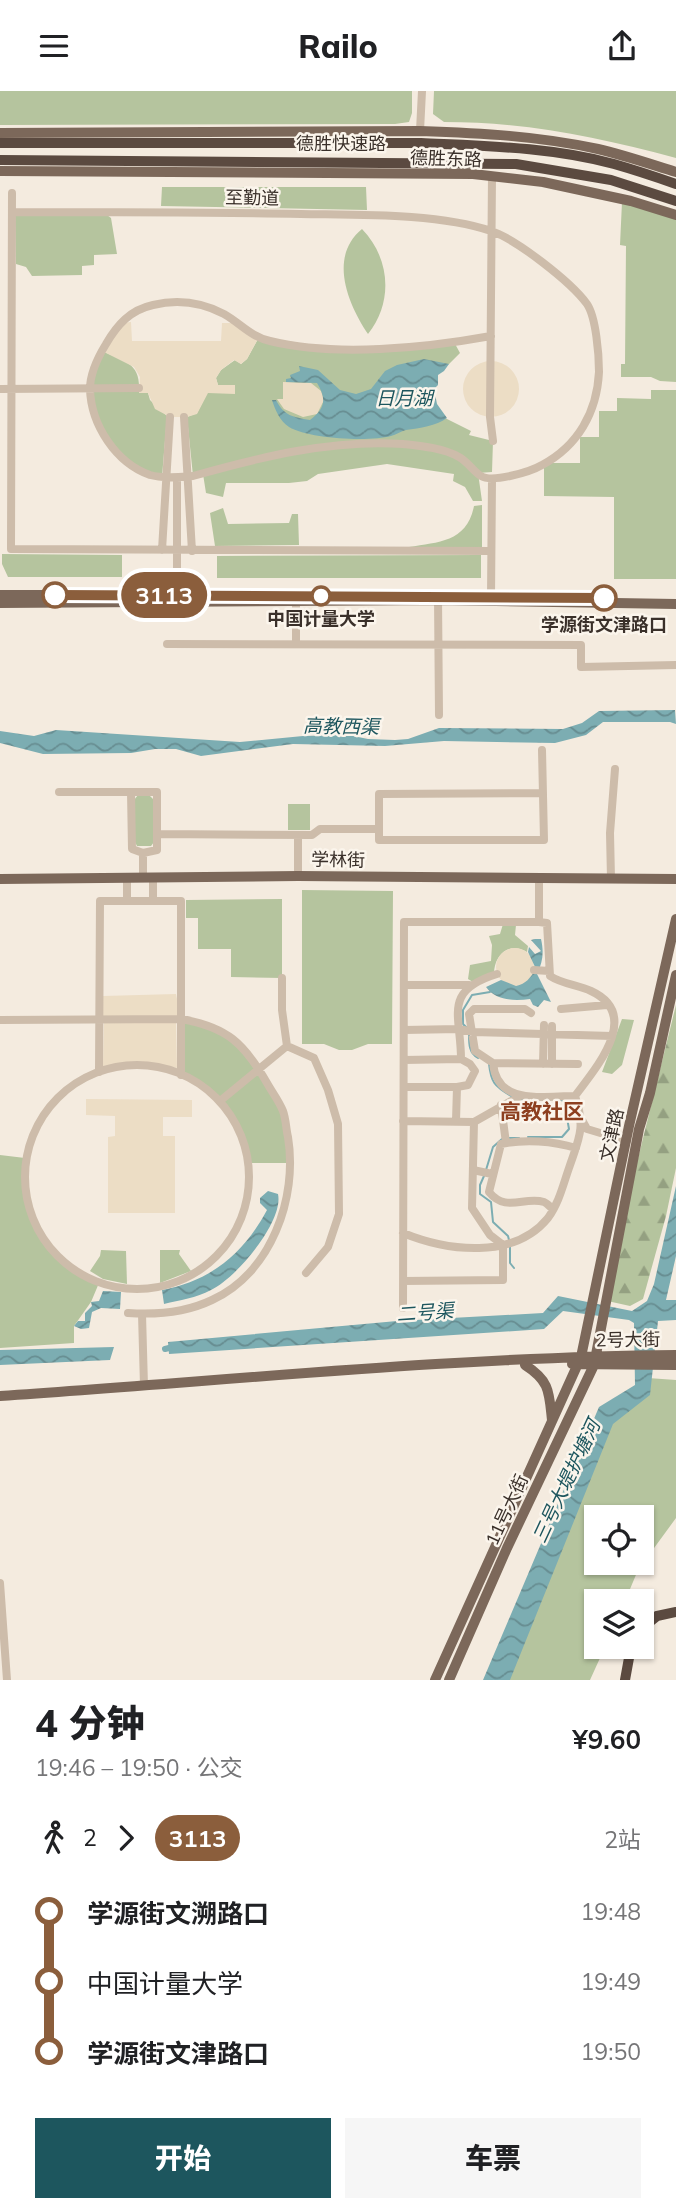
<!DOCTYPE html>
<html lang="zh">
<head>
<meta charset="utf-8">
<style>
  body { margin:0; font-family:Mulish,"Noto Sans SC",sans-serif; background:#f6f6f6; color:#202124; height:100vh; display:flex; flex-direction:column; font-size:26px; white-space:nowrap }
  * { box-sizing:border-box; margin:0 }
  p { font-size:23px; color:#757577 }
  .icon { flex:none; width:38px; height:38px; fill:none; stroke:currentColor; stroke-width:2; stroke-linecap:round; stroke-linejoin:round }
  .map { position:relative; height:1589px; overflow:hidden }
  .details { display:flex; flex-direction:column; background:#fff; flex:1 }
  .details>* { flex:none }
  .badge { padding:0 14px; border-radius:23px; font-size:24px; line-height:46px }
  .buttons { position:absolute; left:584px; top:1414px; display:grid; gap:14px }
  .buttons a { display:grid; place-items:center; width:70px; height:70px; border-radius:0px; background:#fff; box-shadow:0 2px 5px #0004; font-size:35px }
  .map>.badge { position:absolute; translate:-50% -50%; box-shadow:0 0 0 4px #fff }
  .legs { display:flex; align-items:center; gap:10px; height:77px; padding:0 35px; font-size:23px }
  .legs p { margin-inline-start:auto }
  .summary { display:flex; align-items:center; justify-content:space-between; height:119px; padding:0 35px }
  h1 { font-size:38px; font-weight:800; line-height:52px }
  .action { display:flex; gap:14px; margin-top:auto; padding:14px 35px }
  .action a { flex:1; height:80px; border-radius:0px; background:#1d565e; color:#fff; font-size:28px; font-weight:800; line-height:80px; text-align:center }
  .action a+a { background:#f6f6f6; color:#202124 }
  ul { padding:0 35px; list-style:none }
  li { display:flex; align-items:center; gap:24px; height:70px; font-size:26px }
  li i { display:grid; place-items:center; width:10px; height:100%; margin:0 9px; background:currentColor }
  li i::after { content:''; width:18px; height:18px; margin:-9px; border:5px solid; border-radius:50%; background:#fff }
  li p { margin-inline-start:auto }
  li:first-child i { background:linear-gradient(#0000 50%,currentColor 0) }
  li:last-child i { background:linear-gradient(currentColor 50%,#0000 0) }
  header { display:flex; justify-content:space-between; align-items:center; height:91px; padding:0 35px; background:#fff; font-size:32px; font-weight:800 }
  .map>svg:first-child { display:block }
</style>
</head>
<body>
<header><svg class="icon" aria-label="menu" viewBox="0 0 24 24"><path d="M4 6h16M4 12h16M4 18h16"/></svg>Railo<svg class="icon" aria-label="share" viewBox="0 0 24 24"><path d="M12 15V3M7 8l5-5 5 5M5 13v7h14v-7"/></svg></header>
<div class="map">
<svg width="676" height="1589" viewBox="0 0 676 1589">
  <defs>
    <pattern id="forest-firs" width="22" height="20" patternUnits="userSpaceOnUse" patternTransform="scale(1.75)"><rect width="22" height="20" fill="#b5c49e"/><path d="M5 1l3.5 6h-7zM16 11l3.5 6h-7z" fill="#94a081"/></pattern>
    <pattern id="water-waves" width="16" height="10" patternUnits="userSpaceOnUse" patternTransform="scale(1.75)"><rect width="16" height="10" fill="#7cadb2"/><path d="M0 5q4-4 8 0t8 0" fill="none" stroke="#678d91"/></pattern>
  </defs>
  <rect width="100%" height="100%" fill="#f4ebdf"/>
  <!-- green -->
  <path fill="#b5c49e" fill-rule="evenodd" d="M 0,0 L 412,0 L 412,22 L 409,31 L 395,33 L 0,34 Z
    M 434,0 L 676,0 L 676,67 C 597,46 526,31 444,31 L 433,23 Z
    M 162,96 L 366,96 L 367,119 L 161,115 Z
    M 622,111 L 676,128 L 676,291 L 660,290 L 651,286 L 621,286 L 621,273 L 625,273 L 626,155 L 620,154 Z
    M 15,124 L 107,124 L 111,127 L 117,163 L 94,164 L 94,174 L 82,175 L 82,184 L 32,185 L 26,176 L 16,173 Z
    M 362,138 C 391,168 393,212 368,243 C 348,213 328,166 362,138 Z
    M 259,246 L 333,257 L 454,251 L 460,262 L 449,273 L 429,284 L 429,319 L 471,340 L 469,344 L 493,350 L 492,381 L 478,382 L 482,410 L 473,410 L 465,396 L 453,390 L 454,383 L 387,373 L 318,383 L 307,390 L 289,392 L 226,392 L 223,406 L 206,402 L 203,383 L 193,385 L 187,326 L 197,322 L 207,302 L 218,294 L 216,287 L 221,279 L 235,269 L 241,273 L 247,268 Z
    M 102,260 C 126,271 141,272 139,302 L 148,302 L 150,309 L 167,325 L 162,386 L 151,384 L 120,365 L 93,320 L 94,279 Z
    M 651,299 L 676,299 L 676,488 L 614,488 L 614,406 L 544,405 L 544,372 L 580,372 L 580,346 L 599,346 L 599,320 L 617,320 L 617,307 L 651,308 Z
    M 482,414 L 482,456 L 409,456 C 439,451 467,451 474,415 Z
    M 223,417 L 228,433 L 289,432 L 292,423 L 298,423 L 299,454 L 215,455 L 210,422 Z
    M 2,463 L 122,464 L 122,486 L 8,486 L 2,473 Z
    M 481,464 L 481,487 L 217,487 L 217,465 Z
    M 138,704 L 149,704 L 153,708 L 154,751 L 151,755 L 137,755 L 135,751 L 134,709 Z
    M 288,713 L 310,713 L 310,739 L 288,739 Z
    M 302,799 L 393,800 L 392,953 L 368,953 L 352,959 L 339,959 L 324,953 L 302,953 Z
    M 282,808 L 282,887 L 231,886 L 231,858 L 198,858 L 198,827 L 186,827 L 186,809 Z
    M 503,833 L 516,834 L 515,844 L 528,855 L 527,861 C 508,850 494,865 494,883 L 473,891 L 468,888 L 470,874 L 491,870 L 492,854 L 489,845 L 500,843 Z
    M 181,928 L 205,932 L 246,960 L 284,1022 L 290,1072 L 248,1072 C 246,1033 215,998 181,984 Z
    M 622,928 L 634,929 L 622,974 L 612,983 L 602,981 Z
    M 0,1064 L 25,1067 C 24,1132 42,1162 99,1192 L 91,1211 L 74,1235 L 74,1252 L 0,1257 Z
    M 101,1159 L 126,1160 L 127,1193 L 103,1188 L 90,1180 L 100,1165 Z
    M 160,1159 L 180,1159 L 179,1163 L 191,1180 L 160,1192 Z
    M 648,1287 L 676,1289 L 676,1427 L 638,1479 L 625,1510 L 597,1510 L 597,1556 L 605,1556 L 590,1589 L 500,1589 L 602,1324 ZM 597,1426 L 642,1426 L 642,1472 L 597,1472 Z"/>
  <!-- forest -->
  <path fill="url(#forest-firs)" d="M 676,914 L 676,1077 L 666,1125 L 643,1208 L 630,1215 L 603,1209 Z"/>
  <!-- plaza -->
  <path fill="#ecddc5" d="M 131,231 L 132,250 L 221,250 L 222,232 L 236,232 L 259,246 L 247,268 L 241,273 L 234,269 L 221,279 L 216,287 L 218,294 L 235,294 L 235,303 L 208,302 L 197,323 L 187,326 L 170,326 L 155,318 L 148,302 L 139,302 L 140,286 L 134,276 L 102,260 L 121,232 Z
    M463 298a28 28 0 1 1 56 0a28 28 0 1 1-56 0Z
    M 283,291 L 311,292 L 321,300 L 324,309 L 317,323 L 303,326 L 284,318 L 277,308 L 283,308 Z
    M496 876a19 19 0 1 1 38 0a19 19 0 1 1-38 0Z
    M 176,903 L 181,928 L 176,929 L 177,977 L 140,971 L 103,975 L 104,929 L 99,928 L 103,905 Z
    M 86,1008 L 192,1009 L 192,1026 L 163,1026 L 163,1045 L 175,1045 L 175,1122 L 108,1122 L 108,1046 L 115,1045 L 115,1025 L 86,1024 Z"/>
  <!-- water -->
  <path fill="url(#water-waves)" d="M 424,268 L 449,273 L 444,280 L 438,284 L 438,294 L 434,298 L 437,313 L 447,327 C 436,335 420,337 406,339 C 401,340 396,344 391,345 C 369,351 309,348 289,336 C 280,330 275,319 272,309 L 276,309 C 284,325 293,326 310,329 C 325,318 327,308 317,292 L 286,291 L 286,288 L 291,287 L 290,284 L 300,280 L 299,275 L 318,279 L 340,299 L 356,303 L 371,298 L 385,280 L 397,274 Z
    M 599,620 L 675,619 L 676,633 L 670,631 L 603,631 L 586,644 L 555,652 L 444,650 L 385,655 L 293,653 L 201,665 L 176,658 L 155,658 L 131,662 L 43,663 L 0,652 L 0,640 L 34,645 L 56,639 L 240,651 L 303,645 L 348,644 L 368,648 L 395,649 L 408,648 L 439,637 L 563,638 L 582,632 Z
    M 535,848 L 541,848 C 544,861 543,871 537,883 L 551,911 L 544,909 L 538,916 L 533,914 L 530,908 C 515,910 496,910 486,896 L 501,889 L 516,895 C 526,893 530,887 536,878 L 528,861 L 529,856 L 535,863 L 541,860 L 531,849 Z
    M 676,1095 L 676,1165 L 666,1209 L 676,1209 L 676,1229 L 658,1230 L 650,1304 L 613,1333 L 510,1589 L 483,1589 L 599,1316 L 635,1294 L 634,1232 L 629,1229 L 563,1220 L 544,1238 L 169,1263 L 168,1251 L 397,1230 L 543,1222 L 558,1205 L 632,1220 L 647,1210 L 654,1193 Z
    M 268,1100 L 278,1103 C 284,1131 235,1188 211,1199 C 196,1207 180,1209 164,1213 L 162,1199 C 211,1190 244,1162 267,1119 L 260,1112 L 260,1107 Z
    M 103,1200 L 121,1201 L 120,1218 L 101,1217 L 92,1221 L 89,1237 L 81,1238 L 74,1235 L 78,1230 L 85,1230 L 85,1222 L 92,1215 L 91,1211 L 99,1210 Z
    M 114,1256 L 110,1269 L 0,1274 L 0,1259 Z"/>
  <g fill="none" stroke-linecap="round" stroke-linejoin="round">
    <!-- stream -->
    <path stroke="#7cadb2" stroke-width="2" d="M 466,936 L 463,933 L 463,919 L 472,904 L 490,901
      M 469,944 C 469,953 469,962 478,967
      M 489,973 C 491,991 494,995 511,1005
      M 520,1008 L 535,1010
      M 528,1046 L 562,1046 L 569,1038 L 564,1010 L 561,1009
      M 507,1047 L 519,1047
      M 486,1079 L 493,1056 L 502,1048
      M 484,1085 L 480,1094 L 480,1103 L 491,1111 L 493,1131 L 508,1145 L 509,1149
      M 510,1155 L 510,1172 L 514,1177"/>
    <!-- canal -->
    <path stroke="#7cadb2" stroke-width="6" d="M 165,1258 L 169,1257"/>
    <!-- minor -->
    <path stroke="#cdbcaa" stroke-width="8" d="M 420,40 L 422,0
      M 492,85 L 490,326 L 493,350
      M 12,102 L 11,458 L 491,460
      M 12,121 C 108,121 205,121 301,123 C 358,124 438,122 491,140 C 516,148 571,191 587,213 C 596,226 599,264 599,281 C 597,321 578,355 542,374 C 530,381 492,392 481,385 C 473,380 468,371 459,366 C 443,357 421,355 403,353 C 333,348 260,366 193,385 C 179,386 164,388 150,384 C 116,372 91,334 90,298 C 90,282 98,266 106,253 C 117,234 130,219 153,214 C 178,208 201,211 224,223 C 240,232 251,246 270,250 C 335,266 425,257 491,245
      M 0,298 L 139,297
      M 184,326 L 192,460
      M 177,387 L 177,504
      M 162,459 L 170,326
      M 296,505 L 296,553
      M 438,506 L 439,624
      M 491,507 L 492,388
      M 167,553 L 581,554 L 581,576 L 676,574
      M 59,701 L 157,701 L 157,759 L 143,762
      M 131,701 L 132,758 L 143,762 L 143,787
      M 379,738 L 379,703 L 543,702
      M 157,743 L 312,744 L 320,738 L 379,738 L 379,749 L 544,749 L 542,659
      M 298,744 L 298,785
      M 153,787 L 153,810
      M 611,788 L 610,742 L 615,678
      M 127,810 L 127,787
      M 534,879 L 549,880
      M 282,887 L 282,919 L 287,955 L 314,967 L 328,999 L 338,1033 L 339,1123 L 328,1156 L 306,1182
      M 404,894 L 469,894
      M 561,918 L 607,914
      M 531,922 L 525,918 L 474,918 L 469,923 L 475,960 L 493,972 C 497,1015 542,1005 575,1005
      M 0,929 L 181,928 C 227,936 244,952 267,992 C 272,1001 279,1010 283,1020 C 286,1028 286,1038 288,1046 C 298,1107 271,1182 212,1209 C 187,1221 156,1224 128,1222
      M 404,939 L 459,938 L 473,941 L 612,945
      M 461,968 C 461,924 442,900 497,883
      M 404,969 L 461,968 L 470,973 L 475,980 L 468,994 L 457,996
      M 493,972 L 578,973
      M 543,973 L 544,934
      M 552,973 L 552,935
      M25 1086a112 112 0 1 1 224 0a112 112 0 1 1-224 0Z
      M 99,981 L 100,810 L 181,810 L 181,984
      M 404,996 L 457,996 L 456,1030
      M 220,1010 L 287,955
      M 501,1014 L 506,1052
      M 582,1029 L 587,1038 L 627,1050
      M 403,1030 L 474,1031 L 520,1005
      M 473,1079 L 492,1083
      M 553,1118 C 550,1116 547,1112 544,1111 C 524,1105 506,1122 489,1101 L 501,1053 C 525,1048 553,1050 576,1057
      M 403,1142 C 447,1160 514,1169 548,1127 C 559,1112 563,1094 569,1077 C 579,1047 586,1037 575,1005 C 595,978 643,924 591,900 C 578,894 562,893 550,885 L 547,832 L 539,831 L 539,787
      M 403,1190 L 503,1189 L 503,1154 L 490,1144 L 472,1117 L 474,1031
      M 403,1217 L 404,831 L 539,831
      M 142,1223 L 144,1295
      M 0,1492 L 7,1589"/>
    <!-- major -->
    <path stroke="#7c685a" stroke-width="10" d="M 0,42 L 420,40 C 480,42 539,45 598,58 C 624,64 650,73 676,81
      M 0,80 L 473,83 L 543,91 L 631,110 L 676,124
      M 0,504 L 203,504
      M 0,512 L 438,509 L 676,513
      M 0,788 L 298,785 L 676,788
      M 572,1273 L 676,1274
      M 525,1274 C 550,1290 549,1301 552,1329
      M 0,1305 C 225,1290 451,1266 676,1264
      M 435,1589 L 581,1266 L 629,1035 L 676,828
      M 449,1589 L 507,1457 L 594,1274 L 639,1038 L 650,1002 L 676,884"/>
    <!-- highway -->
    <path stroke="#5b4a40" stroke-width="10" d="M 0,52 L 421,52 C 485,55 552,56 614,73 C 635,79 656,86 676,93
      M 0,69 L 516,73 L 611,89 L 676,110
      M 642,1537 L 657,1525 L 676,1521
      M 625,1589 L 631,1556"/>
  </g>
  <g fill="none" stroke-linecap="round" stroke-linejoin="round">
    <!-- line-1 casing -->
    <g stroke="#fff" stroke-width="16">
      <path id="line-1" d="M 55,504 L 604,507"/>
    </g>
    <!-- line-1 -->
    <use href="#line-1" stroke="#8b5e3c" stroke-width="10"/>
  </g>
  <!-- markers -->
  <g fill="#fff" stroke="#8b5e3c" stroke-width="3.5">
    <circle cx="55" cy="504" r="12"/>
    <circle cx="321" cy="505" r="9"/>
    <circle cx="604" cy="507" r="12"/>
  </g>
  <g text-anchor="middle" stroke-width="5" stroke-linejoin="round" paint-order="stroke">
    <!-- street labels -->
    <g font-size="18" fill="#3a302a" stroke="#fbf5ec">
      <text x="341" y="59">德胜快速路</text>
      <text transform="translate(446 68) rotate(2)" y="6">德胜东路</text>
      <text transform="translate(252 107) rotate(1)" y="6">至勤道</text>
      <text transform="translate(338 769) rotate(1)" y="6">学林街</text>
      <text transform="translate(612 1044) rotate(-78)" y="6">文津路</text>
      <text transform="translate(628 1249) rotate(-1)" y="6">2号大街</text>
      <text transform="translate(507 1419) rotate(-65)" y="6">11号大街</text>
    </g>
    <!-- stop labels -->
    <g font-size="18" font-weight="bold" fill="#3a302a" stroke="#fbf5ec">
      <text x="321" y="534">中国计量大学</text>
      <text x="604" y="540">学源街文津路口</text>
    </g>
    <!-- water labels -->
    <g font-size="19" font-style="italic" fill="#1d565e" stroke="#fbf5ec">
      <text x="404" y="314">日月湖</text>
      <text transform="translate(341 635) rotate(1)" y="7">高教西渠</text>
      <text transform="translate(425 1221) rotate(-4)" y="7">二号渠</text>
      <text transform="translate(566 1390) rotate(-65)" y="7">三号大堤护塘河</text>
    </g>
    <!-- quarter labels -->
    <g font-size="21" font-weight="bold" fill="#8d3f1f" stroke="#fbf5ec">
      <text x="542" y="1028">高教社区</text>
    </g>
  </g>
</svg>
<div class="buttons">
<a><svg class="icon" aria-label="locate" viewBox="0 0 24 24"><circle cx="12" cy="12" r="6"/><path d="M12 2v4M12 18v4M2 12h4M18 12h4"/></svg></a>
<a><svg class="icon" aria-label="layers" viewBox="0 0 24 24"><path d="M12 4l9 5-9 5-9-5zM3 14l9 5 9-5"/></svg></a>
</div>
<b class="badge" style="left:164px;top:504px;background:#8b5e3c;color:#fff">3113</b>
</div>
<section class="details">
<div class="summary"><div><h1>4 分钟</h1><p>19:46 – 19:50 · 公交</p></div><b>¥9.60</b></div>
<div class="legs"><svg class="icon" aria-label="walk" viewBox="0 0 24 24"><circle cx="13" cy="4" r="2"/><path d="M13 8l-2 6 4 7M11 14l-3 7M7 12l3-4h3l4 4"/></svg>2<svg class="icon" aria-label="forward" viewBox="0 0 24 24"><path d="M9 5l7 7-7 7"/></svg><b class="badge" style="background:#8b5e3c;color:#fff">3113</b><p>2站</p></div>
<ul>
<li><i style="color:#8b5e3c"></i><b>学源街文溯路口</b><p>19:48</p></li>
<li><i style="color:#8b5e3c"></i><span>中国计量大学</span><p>19:49</p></li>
<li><i style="color:#8b5e3c"></i><b>学源街文津路口</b><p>19:50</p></li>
</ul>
<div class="action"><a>开始</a><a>车票</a></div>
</section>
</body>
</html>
